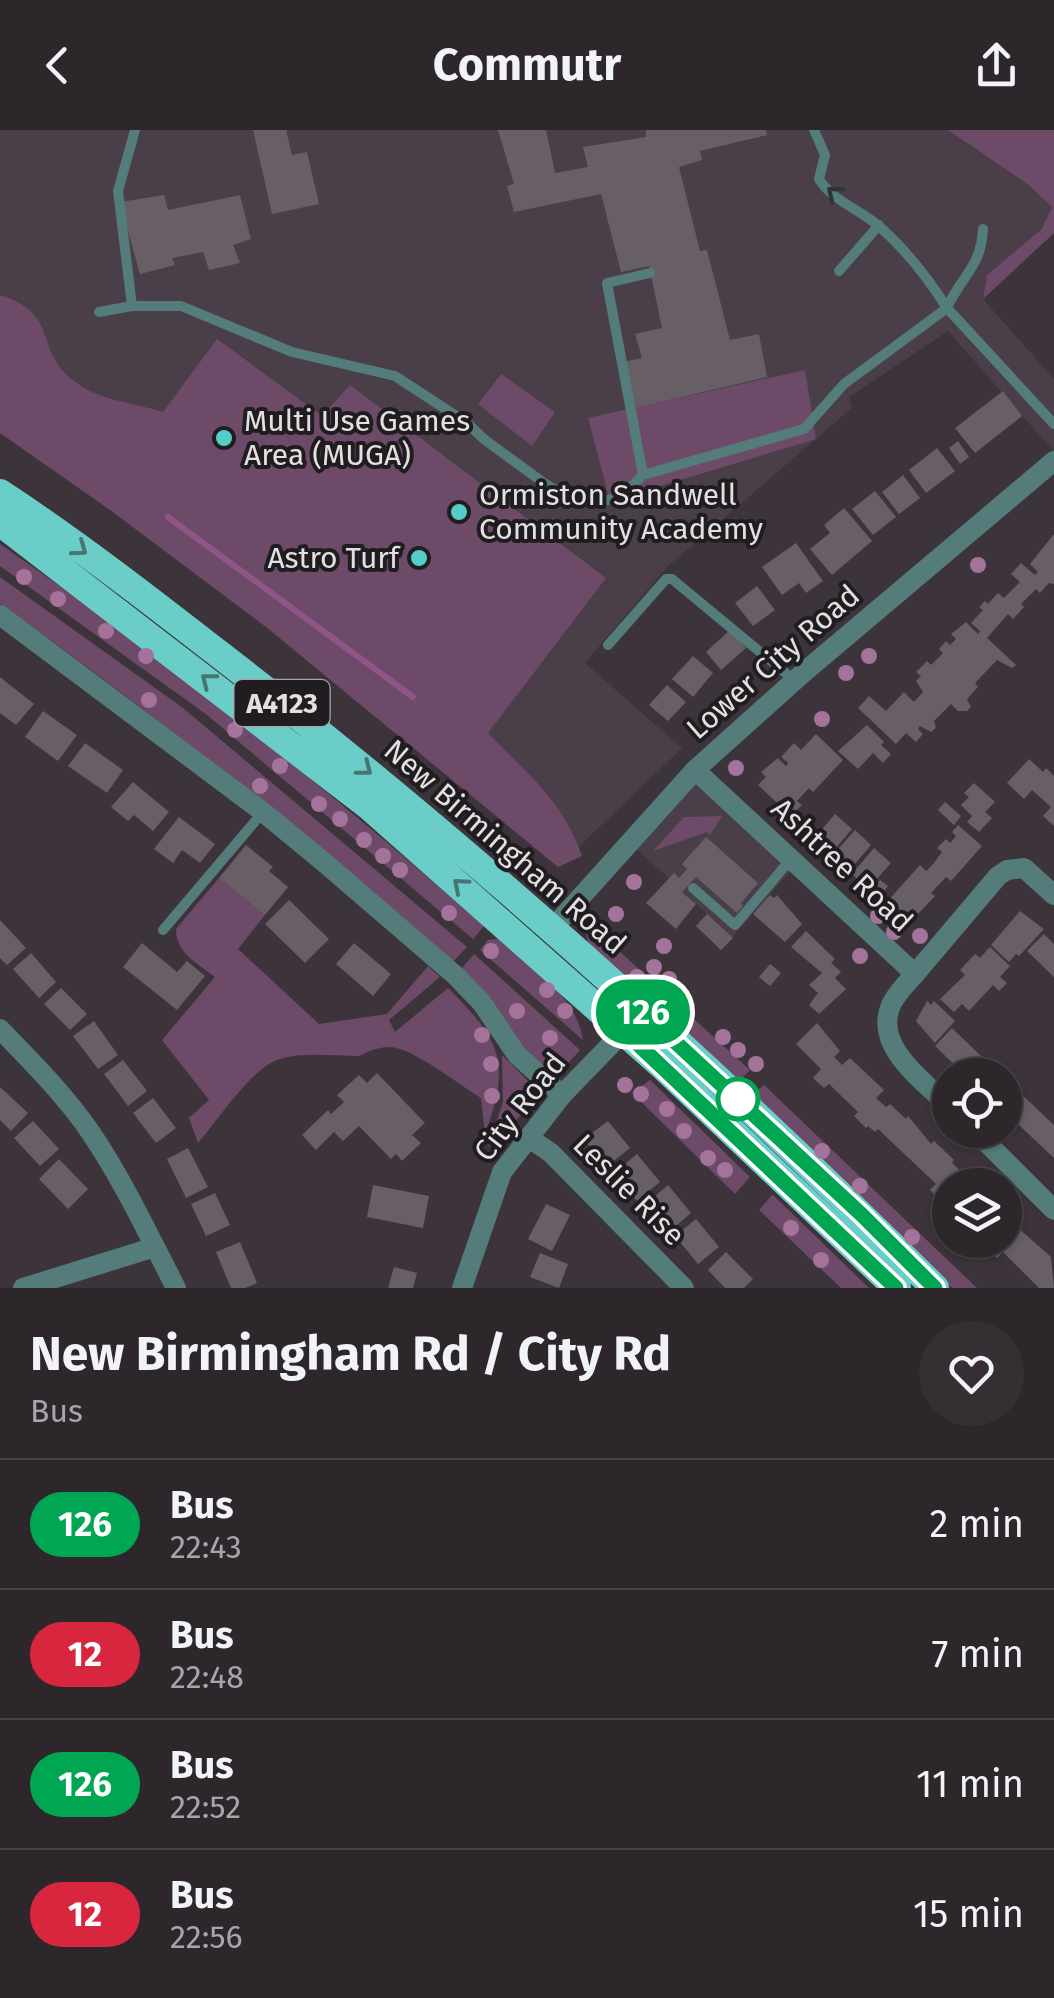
<!DOCTYPE html>
<html lang="en">
<head>
<meta charset="utf-8">
<style>
  body { margin:0; font-family:"Fira Sans",sans-serif; background:#352f34; color:#f1f3f6; height:100vh; display:flex; flex-direction:column; font-size:38px; white-space:nowrap }
  * { box-sizing:border-box; margin:0 }
  p { font-size:32px; color:#a7a5a9 }
  .icon { flex:none; width:55px; height:55px; fill:none; stroke:currentColor; stroke-width:2; stroke-linecap:round; stroke-linejoin:round }
  .map { position:relative; height:1158px; overflow:hidden }
  .side { display:flex; flex-direction:column; background:#2d272c; flex:1 }
  .side>* { flex:none }
  .badge { padding:0 20px; border-radius:32px; font-size:35px; line-height:65px }
  .fabs { position:absolute; left:932px; top:928px; display:grid; gap:20px }
  .fabs a { display:grid; place-items:center; width:90px; height:90px; border-radius:50%; background:#2d272c; box-shadow:0 2px 8px #0004,0 0 0 2px #484448; font-size:50px }
  .map>.badge { position:absolute; translate:-50% -50%; box-shadow:0 0 0 5px #fff }
  .round { display:grid; place-items:center; flex:none; width:105px; height:105px; border-radius:52px; background:#352f34 }
  .head { display:flex; align-items:center; justify-content:space-between; height:170px; padding:0 30px }
  h1 { font-size:48px; font-weight:700; line-height:75px }
  ul { padding:0; list-style:none }
  li { display:flex; align-items:center; gap:30px; height:130px; padding:0 30px; border-top:2px solid #484448 }
  li div { flex:1 }
  li b { display:block; font-size:38px }
  li em { font-style:normal }
  li .badge { min-width:110px; font-weight:700; text-align:center }
  header { display:flex; justify-content:space-between; align-items:center; height:130px; padding:0 30px; background:#2d272c; font-size:45px; font-weight:700 }
  .map>svg:first-child { display:block }
</style>
</head>
<body>
<header><svg class="icon" aria-label="back" viewBox="0 0 24 24"><path d="M15 5l-7 7 7 7"/></svg>Commutr<svg class="icon" aria-label="share" viewBox="0 0 24 24"><path d="M12 15V3M7 8l5-5 5 5M5 13v7h14v-7"/></svg></header>
<div class="map">
<svg width="1054" height="1158" viewBox="0 0 1054 1158">
  <rect width="100%" height="100%" fill="#3c343a"/>
  <!-- built -->
  <path fill="#4a3e48" d="M 0,0 L 1054,0 L 1054,103 L 983,169 L 1054,249 L 1054,322 L 948,201 L 849,267 L 852,278 L 667,437 L 585,533 L 682,618 L 558,737 L 0,239 Z
    M 695,640 L 797,734 L 721,820 L 696,796 L 707,784 L 629,712 Z"/>
  <!-- green -->
  <path fill="#6d4b68" d="M 948,0 L 1054,0 L 1054,103 L 983,169 L 987,145 L 1042,99 L 1052,77 L 1029,55 Z
    M 0,165 C 61,184 33,220 74,251 C 100,271 131,272 163,282 L 217,209 L 322,286 L 350,255 L 606,448 L 488,603 C 527,643 563,671 582,726 L 558,737 L 266,497 L 110,380 L 0,303 Z
    M 805,240 L 816,309 L 610,371 L 588,288 Z
    M 501,244 L 555,282 L 532,316 L 478,274 Z
    M 0,414 C 169,531 329,660 484,796 L 473,809 L 207,585 L 0,436 Z
    M 0,447 L 183,578 L 467,817 L 451,834 C 305,707 158,585 0,474 Z
    M 722,686 L 710,705 L 707,702 L 653,721 L 684,687 Z
    M 219,748 L 265,785 L 238,819 L 319,894 L 387,884 L 428,836 L 440,847 L 389,890 L 395,902 L 448,858 C 500,910 512,931 485,1004 L 481,968 C 459,955 414,918 390,917 C 378,917 369,921 359,926 C 335,926 303,922 280,929 C 252,937 218,990 198,1013 L 189,988 L 209,970 L 162,910 L 215,847 C 197,833 176,823 176,799 Z
    M 584,789 L 750,940 L 737,953 L 588,813 Z
    M 498,809 C 531,837 576,865 583,910 L 480,820 L 488,810 Z
    M 474,824 L 580,920 L 556,947 L 533,931 L 461,839 Z
    M 502,925 L 532,955 L 537,970 L 488,1017 L 503,972 Z
    M 650,950 L 750,1047 L 735,1064 L 632,963 Z
    M 764,955 L 977,1158 L 952,1158 L 751,965 Z
    M 772,1065 L 773,1065 L 869,1158 L 841,1158 L 759,1080 Z"/>
  <g fill="none" stroke-linecap="round" stroke-linejoin="round">
    <!-- stream -->
    <path stroke="#8e5586" stroke-width="6" d="M 168,387 L 413,567"/>
  </g>
  <!-- building -->
  <path fill="#685f66" d="M 253,0 L 286,0 L 292,25 L 307,22 L 319,74 L 272,84 Z
    M 498,0 L 546,0 L 555,43 L 588,37 L 583,17 L 646,7 L 646,0 L 766,0 L 767,5 L 700,21 L 702,30 L 679,37 L 700,121 L 707,120 L 730,210 L 759,204 L 767,247 L 634,278 L 624,232 L 642,228 L 635,204 L 662,198 L 649,136 L 621,142 L 601,64 L 514,82 L 507,56 L 514,54 Z
    M 164,65 L 168,80 L 240,65 L 251,109 L 233,115 L 240,133 L 209,140 L 203,122 L 172,128 L 175,135 L 140,144 L 120,72 Z
    M 1003,261 L 1022,286 L 975,323 L 955,298 Z
    M 958,311 L 969,327 L 960,334 L 949,318 Z
    M 937,318 L 955,341 L 926,363 L 909,340 Z
    M 903,345 L 920,368 L 899,384 L 882,362 Z
    M 875,361 L 896,387 L 873,405 L 852,379 Z
    M 844,378 L 872,411 L 832,445 L 810,419 L 830,403 L 824,395 Z
    M 1054,404 L 1054,454 L 1049,453 L 1040,463 L 1036,459 L 1021,474 L 1024,477 L 1013,489 L 1008,484 L 987,508 L 1016,535 L 1012,538 L 997,530 L 975,553 L 978,557 L 967,569 L 971,577 L 967,581 L 958,581 L 951,574 L 934,591 L 936,598 L 931,602 L 920,596 L 918,599 L 923,604 L 916,612 L 906,603 L 896,614 L 858,578 L 869,566 L 886,581 L 904,562 L 914,572 L 923,562 L 916,551 L 921,546 L 916,542 L 927,531 L 931,535 L 943,523 L 939,519 L 946,511 L 950,515 L 956,509 L 951,504 L 966,492 L 978,504 L 980,501 L 971,493 L 983,480 L 979,477 L 985,471 L 988,474 L 998,463 L 1004,468 L 1020,452 L 1011,444 L 1021,433 L 1035,445 L 1038,442 L 1030,434 Z
    M 796,413 L 823,451 L 806,463 L 799,453 L 782,465 L 762,437 Z
    M 757,456 L 775,480 L 753,496 L 735,473 Z
    M 730,500 L 746,518 L 721,540 L 706,522 Z
    M 693,526 L 713,543 L 693,567 L 672,549 Z
    M 0,547 L 34,574 L 16,595 L 0,583 Z
    M 667,555 L 686,572 L 668,591 L 649,575 Z
    M 43,581 L 77,605 L 58,631 L 25,607 Z
    M 867,595 L 884,612 L 881,615 L 891,624 L 883,633 L 873,623 L 858,639 L 838,621 Z
    M 816,604 L 843,630 L 813,662 L 809,658 L 797,671 L 802,675 L 791,686 L 758,655 L 766,647 L 761,642 L 778,628 L 786,636 L 788,633 L 781,627 L 794,613 L 801,620 Z
    M 85,613 L 123,640 L 107,663 L 68,636 Z
    M 1029,629 L 1043,642 L 1046,638 L 1054,646 L 1054,696 L 1043,686 L 1051,677 L 1032,660 L 1024,669 L 1007,653 Z
    M 133,652 L 169,682 L 153,701 L 134,685 L 128,691 L 111,677 Z
    M 974,653 L 995,672 L 985,682 L 992,688 L 979,702 L 967,692 L 972,686 L 961,675 L 969,667 L 964,663 Z
    M 945,672 L 961,686 L 954,695 L 938,680 Z
    M 835,684 L 852,699 L 830,725 L 813,710 Z
    M 179,687 L 215,714 L 200,733 L 182,720 L 173,733 L 154,719 Z
    M 958,695 L 982,716 L 951,751 L 946,747 L 931,763 L 935,766 L 917,785 L 914,782 L 906,792 L 885,774 L 920,735 L 926,741 L 933,734 L 942,722 L 937,718 L 946,709 L 950,713 L 956,706 L 952,702 Z
    M 855,700 L 871,715 L 849,741 L 832,726 Z
    M 706,707 L 758,753 L 741,773 L 743,776 L 737,783 L 696,747 L 682,762 L 696,774 L 676,799 L 646,773 L 674,743 L 679,748 L 687,739 L 682,734 Z
    M 246,715 L 273,737 L 269,741 L 288,757 L 265,785 L 219,748 Z
    M 874,718 L 891,733 L 868,759 L 852,744 Z
    M 880,750 L 888,756 L 879,769 L 871,763 Z
    M 770,765 L 774,768 L 777,765 L 802,794 L 785,812 L 753,784 Z
    M 289,770 L 329,809 L 305,833 L 265,794 Z
    M 1020,781 L 1044,799 L 1019,826 L 1016,824 L 1009,832 L 991,815 Z
    M 707,784 L 733,808 L 721,820 L 696,796 Z
    M 0,790 L 26,818 L 7,835 L 0,828 Z
    M 806,801 L 835,829 L 831,833 L 841,842 L 835,848 L 846,859 L 819,884 L 809,875 L 818,863 L 809,855 L 822,843 L 791,817 Z
    M 1044,804 L 1054,814 L 1054,847 L 1027,821 Z
    M 142,813 L 177,842 L 187,831 L 205,846 L 177,880 L 123,837 Z
    M 354,813 L 391,844 L 373,866 L 336,834 Z
    M 990,817 L 1010,836 L 1000,847 L 1007,853 L 999,861 L 993,855 L 969,881 L 962,874 L 954,882 L 940,869 L 965,845 L 960,840 L 975,824 L 980,828 Z
    M 31,823 L 56,852 L 39,868 L 13,839 Z
    M 770,834 L 781,843 L 770,856 L 759,847 Z
    M 61,858 L 87,884 L 70,900 L 44,874 Z
    M 927,871 L 931,875 L 934,871 L 955,891 L 935,913 L 916,891 Z
    M 94,891 L 118,925 L 98,939 L 73,906 Z
    M 817,893 L 840,921 L 834,927 L 842,935 L 850,928 L 884,960 L 876,968 L 886,977 L 890,974 L 906,989 L 908,986 L 931,1014 L 934,1011 L 954,1030 L 952,1033 L 962,1042 L 959,1045 L 965,1051 L 969,1046 L 978,1055 L 950,1055 L 950,1080 L 930,1060 L 936,1054 L 878,999 L 875,1002 L 868,996 L 866,998 L 854,986 L 858,982 L 829,954 L 824,958 L 813,948 L 821,939 L 796,914 Z
    M 952,898 L 957,903 L 1001,945 L 965,945 L 935,916 Z
    M 123,930 L 147,961 L 128,976 L 104,944 Z
    M 377,943 L 425,993 L 412,1005 L 421,1013 L 402,1031 L 396,1024 L 391,1029 L 359,996 L 343,1011 L 334,1002 L 316,1020 L 302,1005 L 328,980 L 331,984 L 344,972 L 337,965 L 359,945 L 367,953 Z
    M 1005,949 L 1054,995 L 1054,1028 L 1005,982 Z
    M 0,957 L 28,983 L 11,1001 L 0,990 Z
    M 153,968 L 176,998 L 156,1013 L 133,983 Z
    M 33,991 L 59,1019 L 40,1036 L 14,1008 Z
    M 608,991 L 630,1018 L 606,1037 L 584,1009 Z
    M 188,1018 L 208,1057 L 186,1068 L 167,1029 Z
    M 637,1024 L 660,1052 L 637,1071 L 614,1043 Z
    M 59,1029 L 88,1059 L 68,1079 L 39,1049 Z
    M 373,1055 L 429,1066 L 423,1098 L 367,1087 Z
    M 668,1055 L 691,1083 L 668,1103 L 645,1075 Z
    M 215,1063 L 230,1095 L 206,1106 L 191,1074 Z
    M 546,1074 L 570,1085 L 552,1121 L 528,1109 Z
    M 1005,1080 L 1019,1095 L 1017,1097 L 1051,1127 L 1054,1158 L 1039,1158 L 1003,1122 L 997,1128 L 985,1116 L 991,1110 L 1005,1110 Z
    M 696,1089 L 719,1117 L 698,1134 L 675,1106 Z
    M 240,1112 L 257,1153 L 245,1158 L 231,1158 L 216,1122 Z
    M 726,1122 L 753,1149 L 744,1158 L 725,1158 L 708,1140 Z
    M 540,1123 L 568,1134 L 559,1158 L 530,1147 Z
    M 394,1137 L 417,1143 L 413,1158 L 388,1158 Z"/>
  <g fill="none" stroke-linecap="round" stroke-linejoin="round">
    <!-- service -->
    <path stroke="#537c7a" stroke-width="10" d="M 814,0 L 825,25 L 819,49 C 832,71 862,80 881,98 C 908,122 928,148 947,178 C 961,146 981,138 983,99
      M 839,141 L 879,95
      M 132,176 L 118,61 L 135,0
      M 99,182 L 132,176 L 181,176 L 292,222 L 395,246 L 467,293 L 485,310 L 544,353 L 569,368 L 601,371 L 620,368 L 643,345 L 804,299 L 844,254 L 947,178 L 1054,294
      M 643,345 L 607,153 L 650,143
      M 608,515 L 666,449 L 672,449 L 794,550
      M 693,758 L 735,795 L 791,729
      M 163,800 L 263,682"/>
    <!-- minor -->
    <path stroke="#537c7a" stroke-width="20" d="M 0,485 L 263,682 L 326,734 L 456,846 L 482,873 L 517,925 L 562,965
      M 695,640 L 915,844 C 907,853 896,864 891,875 C 873,917 924,951 950,977
      M 915,844 L 998,746 L 1007,740 L 1024,738 L 1054,765
      M 0,899 C 32,932 65,965 91,1003 C 124,1052 149,1106 176,1158
      M 974,1000 L 1054,1080
      M 529,1008 L 551,1023 L 684,1158
      M 23,1158 L 155,1117"/>
    <!-- tertiary -->
    <path stroke="#537c7a" stroke-width="20" d="M 552,799 L 695,640 L 803,543 L 1054,331
      M 462,1158 L 502,1042 L 562,965 L 624,901"/>
    <!-- trunk -->
    <path stroke="#6bcdc8" stroke-width="28" d="M 0,363 C 93,424 180,494 268,562 C 502,746 723,948 935,1158
      M 0,392 L 370,677 L 666,939 L 897,1158"/>
  </g>
  <!-- trees -->
  <g fill="#a4739b">
    <circle cx="978" cy="435" r="8"/>
    <circle cx="24" cy="447" r="8"/>
    <circle cx="58" cy="469" r="8"/>
    <circle cx="106" cy="501" r="8"/>
    <circle cx="146" cy="526" r="8"/>
    <circle cx="869" cy="526" r="8"/>
    <circle cx="846" cy="543" r="8"/>
    <circle cx="149" cy="570" r="8"/>
    <circle cx="822" cy="589" r="8"/>
    <circle cx="235" cy="600" r="8"/>
    <circle cx="280" cy="636" r="8"/>
    <circle cx="736" cy="638" r="8"/>
    <circle cx="260" cy="656" r="8"/>
    <circle cx="319" cy="674" r="8"/>
    <circle cx="340" cy="689" r="8"/>
    <circle cx="364" cy="710" r="8"/>
    <circle cx="383" cy="726" r="8"/>
    <circle cx="400" cy="740" r="8"/>
    <circle cx="634" cy="752" r="8"/>
    <circle cx="449" cy="783" r="8"/>
    <circle cx="616" cy="784" r="8"/>
    <circle cx="878" cy="786" r="8"/>
    <circle cx="894" cy="802" r="8"/>
    <circle cx="920" cy="806" r="8"/>
    <circle cx="664" cy="816" r="8"/>
    <circle cx="491" cy="821" r="8"/>
    <circle cx="860" cy="826" r="8"/>
    <circle cx="654" cy="837" r="8"/>
    <circle cx="637" cy="847" r="8"/>
    <circle cx="669" cy="849" r="8"/>
    <circle cx="547" cy="860" r="8"/>
    <circle cx="683" cy="870" r="8"/>
    <circle cx="517" cy="881" r="8"/>
    <circle cx="565" cy="881" r="8"/>
    <circle cx="482" cy="905" r="8"/>
    <circle cx="723" cy="907" r="8"/>
    <circle cx="550" cy="908" r="8"/>
    <circle cx="738" cy="920" r="8"/>
    <circle cx="491" cy="934" r="8"/>
    <circle cx="756" cy="934" r="8"/>
    <circle cx="625" cy="955" r="8"/>
    <circle cx="641" cy="964" r="8"/>
    <circle cx="492" cy="966" r="8"/>
    <circle cx="667" cy="979" r="8"/>
    <circle cx="684" cy="1001" r="8"/>
    <circle cx="822" cy="1021" r="8"/>
    <circle cx="708" cy="1028" r="8"/>
    <circle cx="725" cy="1040" r="8"/>
    <circle cx="860" cy="1056" r="8"/>
    <circle cx="791" cy="1098" r="8"/>
    <circle cx="912" cy="1107" r="8"/>
    <circle cx="821" cy="1130" r="8"/>
  </g>
  <!-- one-way arrows -->
  <defs><path id="oneway-chevron" d="M-2-3.5L2.5 0L-2 3.5" fill="none" stroke-width="1.6" stroke-linecap="round" stroke-linejoin="round" transform="scale(2.5)"/></defs>
  <use stroke="#2d3536" href="#oneway-chevron" transform="translate(834 63) rotate(-141)"/>
  <g stroke="#467574">
    <use href="#oneway-chevron" transform="translate(80 419) rotate(36)"/>
    <use href="#oneway-chevron" transform="translate(208 550) rotate(-142)"/>
    <use href="#oneway-chevron" transform="translate(365 639) rotate(38)"/>
    <use href="#oneway-chevron" transform="translate(460 755) rotate(-139)"/>
  </g>
  <g fill="none" stroke-linecap="round" stroke-linejoin="round">
    <!-- line casing -->
    <g stroke="#fff" stroke-width="22">
      <path id="line" d="M 896,1158 L 624,901 L 643,882 L 862,1085 L 935,1158"/>
    </g>
    <!-- line -->
    <use href="#line" stroke="#00a651" stroke-width="15"/>
  </g>
  <!-- markers -->
  <g fill="#54cdc8" stroke="#201d20" stroke-width="4">
    <circle cx="224" cy="308" r="10"/>
    <circle cx="459" cy="382" r="10"/>
    <circle cx="419" cy="428" r="10"/>
  </g>
  <circle fill="#fff" stroke="#00a651" stroke-width="5" cx="738" cy="969" r="20"/>
  <g text-anchor="middle" stroke-width="8" stroke-linejoin="round" paint-order="stroke">
    <!-- shield labels -->
    <rect fill="#201d20" stroke="#a9a5a8" stroke-width="2.5" x="234.5" y="550" width="95" height="46" rx="8"/>
    <g font-size="28" font-weight="bold" fill="#e4dfe3">
      <text x="282" y="583">A4123</text>
    </g>
    <!-- poi labels -->
    <g font-size="30" fill="#e4dfe3" stroke="#201d20" text-anchor="start">
      <text x="244" y="301">Multi Use Games<tspan x="244" dy="34">Area (MUGA)</tspan></text>
      <text x="479" y="375">Ormiston Sandwell<tspan x="479" dy="34">Community Academy</tspan></text>
      <text x="399" y="438" text-anchor="end">Astro Turf</text>
    </g>
    <!-- street labels -->
    <g font-size="30" fill="#e4dfe3" stroke="#201d20">
      <text transform="translate(773 532) rotate(-41)" y="10">Lower City Road</text>
      <text transform="translate(505 717) rotate(41)" y="10">New Birmingham Road</text>
      <text transform="translate(842 735) rotate(43)" y="10">Ashtree Road</text>
      <text transform="translate(520 977) rotate(-52)" y="10">City Road</text>
      <text transform="translate(629 1060) rotate(45)" y="10">Leslie Rise</text>
    </g>
  </g>
</svg>
<div class="fabs">
<a><svg class="icon" aria-label="locate" viewBox="0 0 24 24"><circle cx="12" cy="12" r="6"/><path d="M12 2v4M12 18v4M2 12h4M18 12h4"/></svg></a>
<a><svg class="icon" aria-label="layers" viewBox="0 0 24 24"><path d="M12 4l9 5-9 5-9-5zM3 14l9 5 9-5"/></svg></a>
</div>
<b class="badge" style="left:643px;top:882px;background:#00a651;color:#fff">126</b>
</div>
<section class="side">
<div class="head"><div><h1>New Birmingham Rd / City Rd</h1><p>Bus</p></div><a class="round"><svg class="icon" aria-label="heart" viewBox="0 0 24 24"><path d="M12 20l-8-8c-3-5 5-10 8-4 3-6 11-1 8 4z"/></svg></a></div>
<ul>
<li><span class="badge" style="background:#00a651;color:#fff">126</span><div><b>Bus</b><p>22:43</p></div><em>2 min</em></li>
<li><span class="badge" style="background:#d7263d;color:#fff">12</span><div><b>Bus</b><p>22:48</p></div><em>7 min</em></li>
<li><span class="badge" style="background:#00a651;color:#fff">126</span><div><b>Bus</b><p>22:52</p></div><em>11 min</em></li>
<li><span class="badge" style="background:#d7263d;color:#fff">12</span><div><b>Bus</b><p>22:56</p></div><em>15 min</em></li>
</ul>
</section>
</body>
</html>
